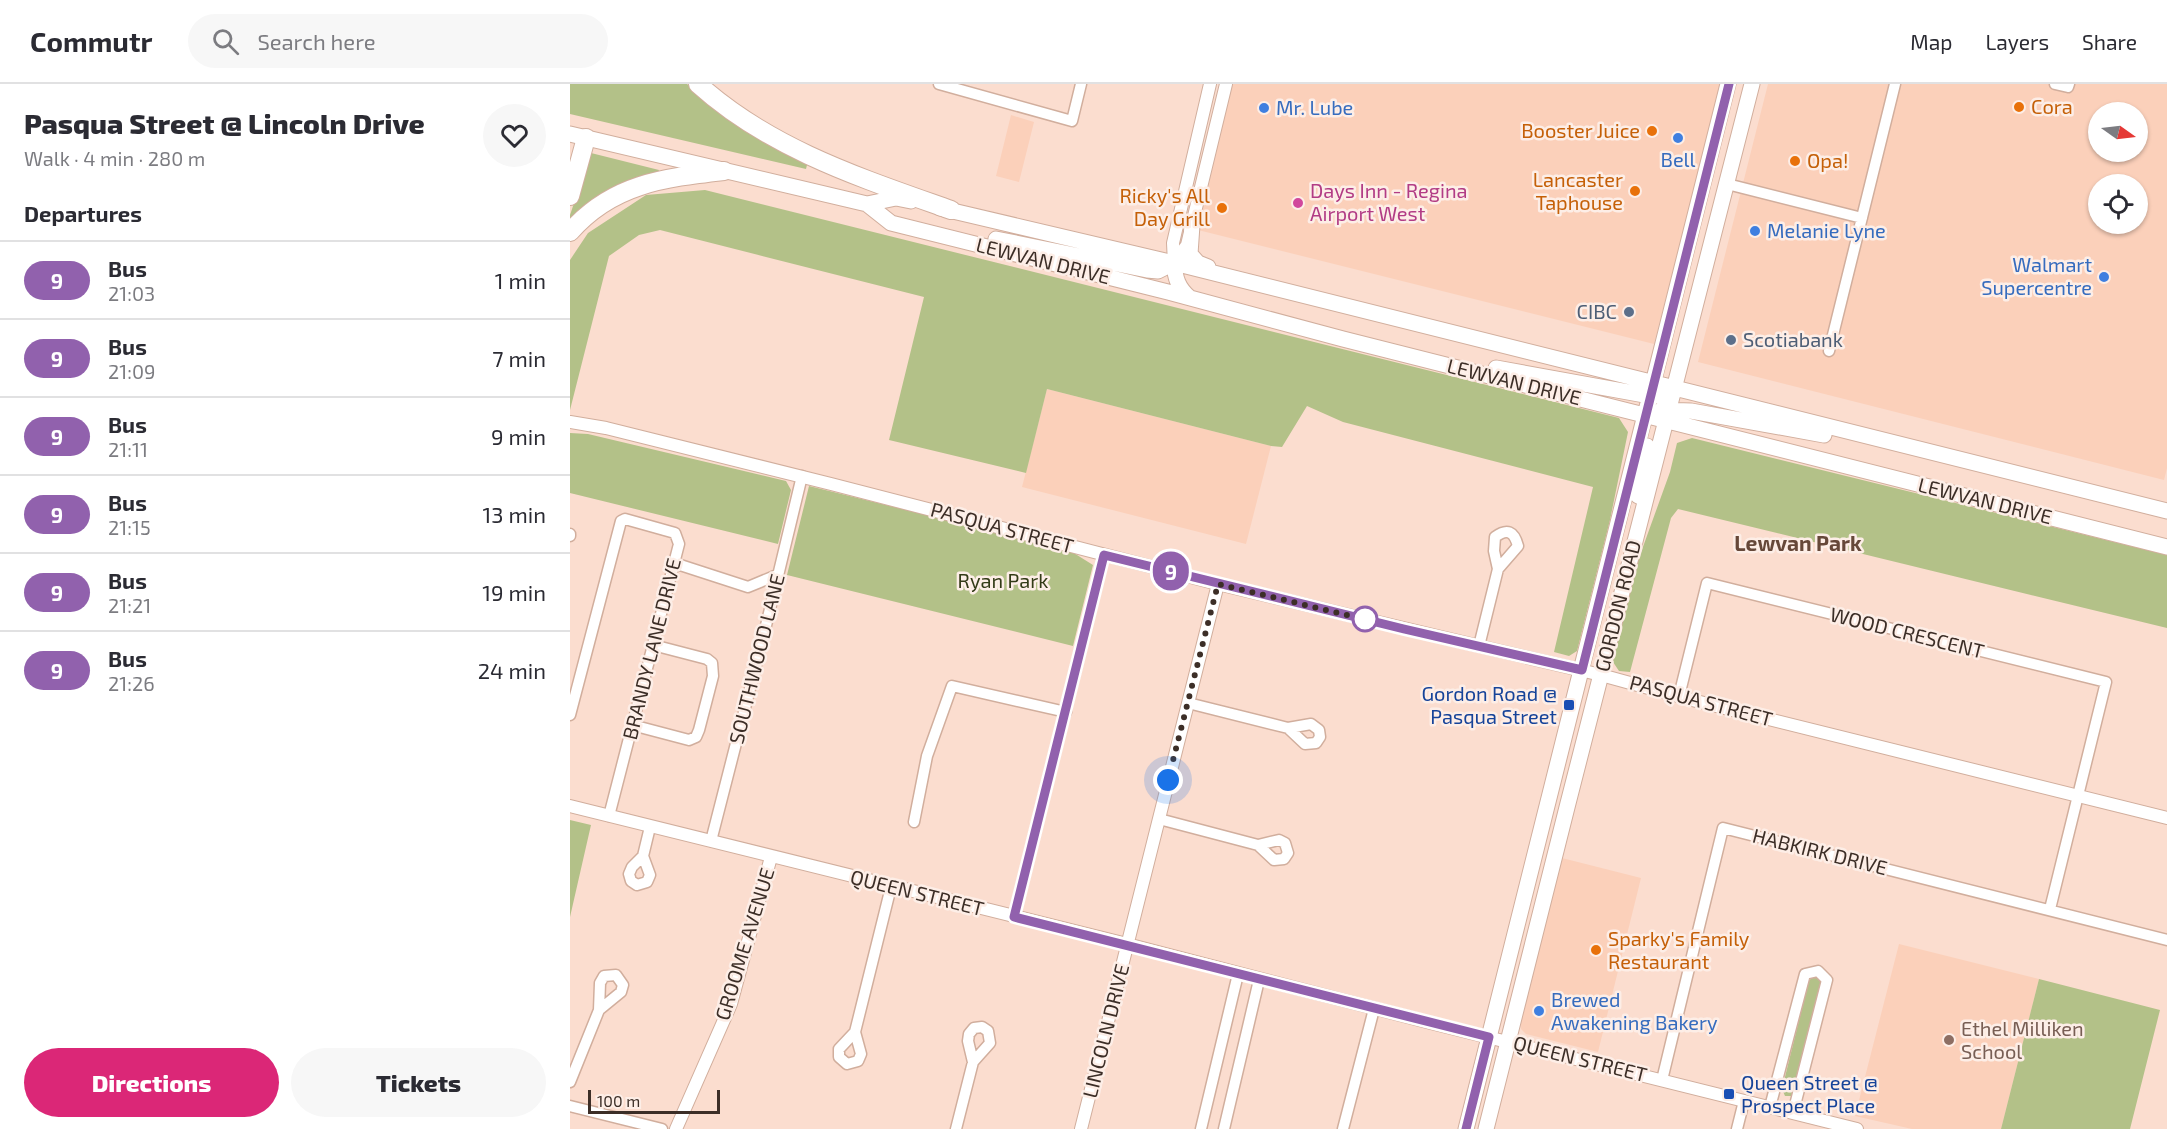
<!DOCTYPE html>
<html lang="en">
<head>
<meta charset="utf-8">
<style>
  body { margin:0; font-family:"Exo 2",sans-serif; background:#f7f7f7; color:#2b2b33; height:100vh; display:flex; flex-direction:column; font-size:22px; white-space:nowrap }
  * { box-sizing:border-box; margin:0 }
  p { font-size:20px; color:#7c7c81 }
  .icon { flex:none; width:33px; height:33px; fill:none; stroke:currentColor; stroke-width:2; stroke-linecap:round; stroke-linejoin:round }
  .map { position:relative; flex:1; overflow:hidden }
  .panel { display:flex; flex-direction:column; background:#fff; width:570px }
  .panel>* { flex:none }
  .badge { padding:0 12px; border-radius:20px; font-size:21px; line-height:39px }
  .needle { width:39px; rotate:104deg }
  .fabs { position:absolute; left:1518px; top:18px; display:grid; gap:12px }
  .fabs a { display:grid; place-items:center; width:60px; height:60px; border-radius:50%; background:#fff; box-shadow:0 2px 4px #0004; font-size:30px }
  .scale { position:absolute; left:18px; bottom:15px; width:132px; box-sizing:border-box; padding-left:6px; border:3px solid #3c2e27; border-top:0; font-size:16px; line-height:21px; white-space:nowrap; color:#3c2e27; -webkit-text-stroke:4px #fdeee7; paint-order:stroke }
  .you { position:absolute; width:30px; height:30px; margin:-15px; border:4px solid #fff; border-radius:50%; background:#1a73e8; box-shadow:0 0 0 9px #1a73e833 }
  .map>.badge { position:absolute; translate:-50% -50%; box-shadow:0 0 0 3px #fff }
  h2 { padding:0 24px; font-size:22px; line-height:54px }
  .round { display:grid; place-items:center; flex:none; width:63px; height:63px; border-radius:32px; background:#f7f7f7 }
  .headline { display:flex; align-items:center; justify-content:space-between; height:102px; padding:0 24px }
  h1 { font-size:28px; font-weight:800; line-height:45px }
  .cta { display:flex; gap:12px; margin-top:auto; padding:12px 24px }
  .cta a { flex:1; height:69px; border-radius:36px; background:#db2777; color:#fff; font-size:24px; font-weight:800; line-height:69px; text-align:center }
  .cta a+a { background:#f7f7f7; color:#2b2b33 }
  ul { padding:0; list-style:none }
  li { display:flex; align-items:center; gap:18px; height:78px; padding:0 24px; border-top:2px solid #e1e1e2 }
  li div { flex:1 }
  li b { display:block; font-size:22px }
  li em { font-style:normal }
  li .badge { min-width:66px; font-weight:700; text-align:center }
  header { display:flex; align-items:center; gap:36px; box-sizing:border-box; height:84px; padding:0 30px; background:#fff; border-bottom:2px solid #e1e1e2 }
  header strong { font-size:28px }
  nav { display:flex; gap:33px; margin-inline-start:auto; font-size:21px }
  .search { width:420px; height:54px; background:#f7f7f7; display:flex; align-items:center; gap:15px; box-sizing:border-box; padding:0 21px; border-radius:33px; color:#7c7c81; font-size:22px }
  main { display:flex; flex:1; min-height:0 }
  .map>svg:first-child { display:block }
</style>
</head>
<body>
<header>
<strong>Commutr</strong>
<div class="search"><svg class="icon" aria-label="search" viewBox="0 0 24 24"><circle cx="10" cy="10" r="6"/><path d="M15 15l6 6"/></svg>Search here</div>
<nav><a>Map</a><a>Layers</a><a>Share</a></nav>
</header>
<main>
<section class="panel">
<div class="headline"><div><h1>Pasqua Street @ Lincoln Drive</h1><p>Walk · 4 min · 280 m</p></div><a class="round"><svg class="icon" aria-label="heart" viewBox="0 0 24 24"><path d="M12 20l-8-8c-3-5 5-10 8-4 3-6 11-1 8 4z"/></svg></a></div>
<h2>Departures</h2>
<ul>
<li><span class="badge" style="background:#9161ad;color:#fff">9</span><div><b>Bus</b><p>21:03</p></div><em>1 min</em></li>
<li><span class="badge" style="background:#9161ad;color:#fff">9</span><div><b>Bus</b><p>21:09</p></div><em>7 min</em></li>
<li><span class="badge" style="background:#9161ad;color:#fff">9</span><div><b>Bus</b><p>21:11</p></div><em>9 min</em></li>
<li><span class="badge" style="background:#9161ad;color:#fff">9</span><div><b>Bus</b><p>21:15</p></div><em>13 min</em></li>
<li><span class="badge" style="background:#9161ad;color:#fff">9</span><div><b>Bus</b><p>21:21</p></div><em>19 min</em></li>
<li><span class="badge" style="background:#9161ad;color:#fff">9</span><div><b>Bus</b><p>21:26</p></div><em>24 min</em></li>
</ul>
<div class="cta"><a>Directions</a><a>Tickets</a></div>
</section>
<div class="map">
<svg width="1597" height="1045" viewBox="0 0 1597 1045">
  <rect width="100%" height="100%" fill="#fbddcf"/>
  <!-- built -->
  <path fill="#fbd0ba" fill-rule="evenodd" d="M 662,0 L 1151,0 L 1084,260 L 628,146 Z
    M 1198,0 L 1597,0 L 1597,384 L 1594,396 L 1128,278 ZM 1528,28 L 1568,28 L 1568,68 L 1528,68 ZM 1528,100 L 1568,100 L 1568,140 L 1528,140 Z
    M 441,31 L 464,38 L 449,98 L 426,92 Z
    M 477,305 L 701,362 L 676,460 L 452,403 Z
    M 992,774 L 1071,794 L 1028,968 L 956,950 L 951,945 L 951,936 Z
    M 1329,860 L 1469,895 L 1431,1045 L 1342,1045 L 1285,1032 Z"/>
  <!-- green -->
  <path fill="#b3c188" d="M 0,0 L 117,0 L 165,40 L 238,77 L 236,85 L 0,30 Z
    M 21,69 L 89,86 L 88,89 C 45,94 29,115 0,144 L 0,131 Z
    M 135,106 L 1049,334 L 1058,348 L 1040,436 L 1007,567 L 999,572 L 984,568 L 1023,403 L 773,338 L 737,322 L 712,363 L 701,362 L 477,305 L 456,389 L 319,356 L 354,213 L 90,146 L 69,151 L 39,172 L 0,326 L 0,176 L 18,149 L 76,111 Z
    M 0,349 L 18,350 L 216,397 L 221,406 L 208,460 L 0,409 Z
    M 1122,354 L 1597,471 L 1597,544 L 1108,425 L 1101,434 L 1060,588 L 1049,587 L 1041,575 L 1065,485 L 1100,388 L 1107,359 Z
    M 239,402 L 499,466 L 523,481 L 503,562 L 217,491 Z
    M 0,736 L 21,741 L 0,833 Z
    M 1246,892 L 1252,896 L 1222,1012 L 1215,1012 L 1212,1005 L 1239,896 Z
    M 1469,895 L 1590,926 L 1560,1045 L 1431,1045 Z"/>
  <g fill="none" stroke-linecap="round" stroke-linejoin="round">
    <!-- minor casing -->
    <g stroke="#d1ae9d" stroke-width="13">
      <path id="minor" d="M 369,0 L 502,37 L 511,0
        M 1485,0 L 1498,3 L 1499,0
        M 1157,100 L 1292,134
        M 1259,267 L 1325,0
        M 0,450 L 0,452
        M 104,479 L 178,503 L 207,491
        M 909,562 L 928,485 L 924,467 L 925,453 C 937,444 944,447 948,462 L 928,485
        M 1109,612 L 1137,499 L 1536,598 L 1480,825
        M 618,619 L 718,644 L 741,640 L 749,646 L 750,653 L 746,659 L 735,660 L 718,644
        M 0,631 L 51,437 L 55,435 L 105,449 L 109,460 L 39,732
        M 62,641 L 119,656 L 126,653 L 129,646 L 143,592 L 142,579 L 137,575 L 83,561
        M 589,735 L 688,761 L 709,756 L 715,759 L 718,769 L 714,775 L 704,776 L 688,761
        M 344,738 L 357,672 L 382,602 L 496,628
        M 141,757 L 193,554 L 232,392
        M 73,772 L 62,783 L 59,790 L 61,797 L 67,801 L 77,798 L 80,791 L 73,772 L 80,743
        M 444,833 L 534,471
        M 285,948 L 269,965 L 269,973 L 277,980 L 288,977 L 291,970 L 285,948 L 321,803
        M 1092,996 L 1153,744 L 1597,856
        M 0,998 L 29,926 L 30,899 L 34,892 L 46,891 L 53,901 L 51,908 L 29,926
        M 0,1022 L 92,1045
        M 1200,1023 L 1235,890 L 1248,887 L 1257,896 L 1223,1029
        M 386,1045 L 403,978 L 420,959 L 418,947 L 412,943 L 404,944 L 399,950 L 398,957 L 403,978
        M 631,1045 L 668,890
        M 654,1045 L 689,896
        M 773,1045 L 804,925
        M 1167,1045 L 1174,1017"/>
    </g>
    <!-- tertiary casing -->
    <g stroke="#d1ae9d" stroke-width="14">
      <path id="tertiary" d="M 604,179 L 617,161 L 656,0
        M 604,179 L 603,159 L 640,0
        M 0,338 L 36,344 L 261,400 L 648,500 L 1031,591 L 1122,616 L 1597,734
        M 0,722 L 557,860 L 861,939 L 1287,1045
        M 106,1045 L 161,920 L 201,773
        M 511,1045 L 648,500"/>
    </g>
    <!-- secondary casing -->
    <g stroke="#d1ae9d" stroke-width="17">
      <path id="secondary" d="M 0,50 L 297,120 L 321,139 L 598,208 L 773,255 L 1597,463
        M 297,120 L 326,114 L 341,117
        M 370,124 L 604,179 L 1597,427
        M 622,141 L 620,170 L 628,179 L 638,183
        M 426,155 L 577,186 L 588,187 L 604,179
        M 604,179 C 605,194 608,204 620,214
        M 926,284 L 1080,312 L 1098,312 L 1105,304
        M 1091,326 L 1121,327 L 1254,351
        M 1068,412 L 1077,362
        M 896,1045 L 1158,0
        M 916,1045 C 1002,696 1095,349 1182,0"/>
    </g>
    <!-- motorway casing -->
    <g stroke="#d1ae9d" stroke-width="20">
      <path id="motorway" d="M 128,0 C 200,65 291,94 381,126
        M 0,112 L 16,54
        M 0,148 C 42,100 93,94 154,87"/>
    </g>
    <!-- minor -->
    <use href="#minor" stroke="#fff" stroke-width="10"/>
    <!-- tertiary -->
    <use href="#tertiary" stroke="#fff" stroke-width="12"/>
    <!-- secondary -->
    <use href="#secondary" stroke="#fff" stroke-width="15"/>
    <!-- motorway -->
    <use href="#motorway" stroke="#fff" stroke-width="18"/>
  </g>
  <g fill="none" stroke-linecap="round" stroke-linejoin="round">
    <!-- line casing -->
    <g stroke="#fff" stroke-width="14">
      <path id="line" d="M 896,1045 L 919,953 L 444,833 L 534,471 L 834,545 L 1012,586 L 1159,0"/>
    </g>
    <!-- line -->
    <use href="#line" stroke="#9161ad" stroke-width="9"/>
    <!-- walk -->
    <path stroke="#3c2e27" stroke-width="6" stroke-dasharray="0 10.8" d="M 598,696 L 648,500 L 806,538 L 795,535"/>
  </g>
  <!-- markers -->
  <g fill="#e8710a" stroke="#fdeee7" stroke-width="2">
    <circle cx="1449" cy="23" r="6"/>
    <circle cx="1082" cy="47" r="6"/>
    <circle cx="1225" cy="77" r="6"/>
    <circle cx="1065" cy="107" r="6"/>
    <circle cx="652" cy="124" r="6"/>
    <circle cx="1026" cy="866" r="6"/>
  </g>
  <g fill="#3f7fe0" stroke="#fdeee7" stroke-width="2">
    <circle cx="694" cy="24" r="6"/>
    <circle cx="1108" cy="54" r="6"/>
    <circle cx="1185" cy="147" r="6"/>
    <circle cx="1534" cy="193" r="6"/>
    <circle cx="969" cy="927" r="6"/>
  </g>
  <circle fill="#d1479c" stroke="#fdeee7" stroke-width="2" cx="728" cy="119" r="6"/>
  <g fill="#5c6f8a" stroke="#fdeee7" stroke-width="2">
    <circle cx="1059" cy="228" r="6"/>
    <circle cx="1161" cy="256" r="6"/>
  </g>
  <circle fill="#fff" stroke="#9161ad" stroke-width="3" cx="795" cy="535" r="12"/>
  <g fill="#1a4fb4" stroke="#fdeee7" stroke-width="2">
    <rect x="993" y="615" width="12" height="12" rx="3"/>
    <rect x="1153" y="1004" width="12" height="12" rx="3"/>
  </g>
  <circle fill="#8d6e63" stroke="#fdeee7" stroke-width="2" cx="1379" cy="956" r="6"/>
  <g text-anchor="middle" stroke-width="5" stroke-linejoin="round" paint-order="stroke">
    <!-- food labels -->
    <g font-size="20" fill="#c56008" stroke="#fdeee7" text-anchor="start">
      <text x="1461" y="30">Cora</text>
      <text x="1070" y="54" text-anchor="end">Booster Juice</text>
      <text x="1237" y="84">Opa!</text>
      <text x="1053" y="103" text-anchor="end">Lancaster<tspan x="1053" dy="23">Taphouse</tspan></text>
      <text x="640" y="119" text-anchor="end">Ricky's All<tspan x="640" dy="23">Day Grill</tspan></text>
      <text x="1038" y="862">Sparky's Family<tspan x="1038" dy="23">Restaurant</tspan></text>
    </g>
    <!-- shop labels -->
    <g font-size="20" fill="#366cbe" stroke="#fdeee7" text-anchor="start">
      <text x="706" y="31">Mr. Lube</text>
      <text x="1108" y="83" text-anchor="middle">Bell</text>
      <text x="1197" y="154">Melanie Lyne</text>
      <text x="1522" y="188" text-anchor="end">Walmart<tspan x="1522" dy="23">Supercentre</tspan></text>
      <text x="981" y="923">Brewed<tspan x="981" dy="23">Awakening Bakery</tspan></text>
    </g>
    <!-- hotel labels -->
    <g font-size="20" fill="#b23c85" stroke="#fdeee7" text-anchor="start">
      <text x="740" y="114">Days Inn - Regina<tspan x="740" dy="23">Airport West</tspan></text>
    </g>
    <!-- street labels -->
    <g font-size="20" fill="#3c2e27" stroke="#fdeee7">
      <text transform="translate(473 177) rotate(14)" y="7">LEWVAN DRIVE</text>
      <text transform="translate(944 298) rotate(14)" y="7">LEWVAN DRIVE</text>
      <text transform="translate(1415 417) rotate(14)" y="7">LEWVAN DRIVE</text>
      <text transform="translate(432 444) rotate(15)" y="7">PASQUA STREET</text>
      <text transform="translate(1048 522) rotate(-76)" y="7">GORDON ROAD</text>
      <text transform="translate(1337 549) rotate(14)" y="7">WOOD CRESCENT</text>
      <text transform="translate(82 565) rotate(-76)" y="7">BRANDY LANE DRIVE</text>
      <text transform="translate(187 575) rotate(-76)" y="7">SOUTHWOOD LANE</text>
      <text transform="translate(1131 617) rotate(15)" y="7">PASQUA STREET</text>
      <text transform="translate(1250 768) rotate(14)" y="7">HABKIRK DRIVE</text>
      <text transform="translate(347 809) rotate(14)" y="7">QUEEN STREET</text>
      <text transform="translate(175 860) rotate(-73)" y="7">GROOME AVENUE</text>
      <text transform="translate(536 947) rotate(-76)" y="7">LINCOLN DRIVE</text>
      <text transform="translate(1010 975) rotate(14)" y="7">QUEEN STREET</text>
    </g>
    <!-- service labels -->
    <g font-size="20" fill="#4e5e75" stroke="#fdeee7" text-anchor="end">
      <text x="1047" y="235">CIBC</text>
      <text x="1173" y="263" text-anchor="start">Scotiabank</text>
    </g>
    <!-- park labels -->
    <g font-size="20" fill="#333b17" stroke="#fdeee7">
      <text x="433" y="504">Ryan Park</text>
    </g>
    <!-- transit labels -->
    <g font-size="20" fill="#164399" stroke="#fdeee7" text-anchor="end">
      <text x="987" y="617">Gordon Road @<tspan x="987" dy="23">Pasqua Street</tspan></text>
      <text x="1171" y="1006" text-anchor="start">Queen Street @<tspan x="1171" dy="23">Prospect Place</tspan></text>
    </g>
    <!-- education labels -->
    <g font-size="20" fill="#785e54" stroke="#fdeee7" text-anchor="start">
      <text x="1391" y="952">Ethel Milliken<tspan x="1391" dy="23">School</tspan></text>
    </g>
    <!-- neighbourhood labels -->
    <g font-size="21" font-weight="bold" fill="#664839" stroke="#fdeee7">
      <text x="1228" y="467">Lewvan Park</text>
    </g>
  </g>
</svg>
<div class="fabs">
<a><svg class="needle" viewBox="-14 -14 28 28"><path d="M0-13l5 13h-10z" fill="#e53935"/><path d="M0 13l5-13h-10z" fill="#7c7c81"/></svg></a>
<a><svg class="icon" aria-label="locate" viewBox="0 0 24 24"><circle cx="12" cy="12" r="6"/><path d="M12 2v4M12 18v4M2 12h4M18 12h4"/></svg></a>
</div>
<div class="scale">100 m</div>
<div class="you" style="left:598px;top:696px"></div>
<b class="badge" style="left:601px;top:487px;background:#9161ad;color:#fff">9</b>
</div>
</main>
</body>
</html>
